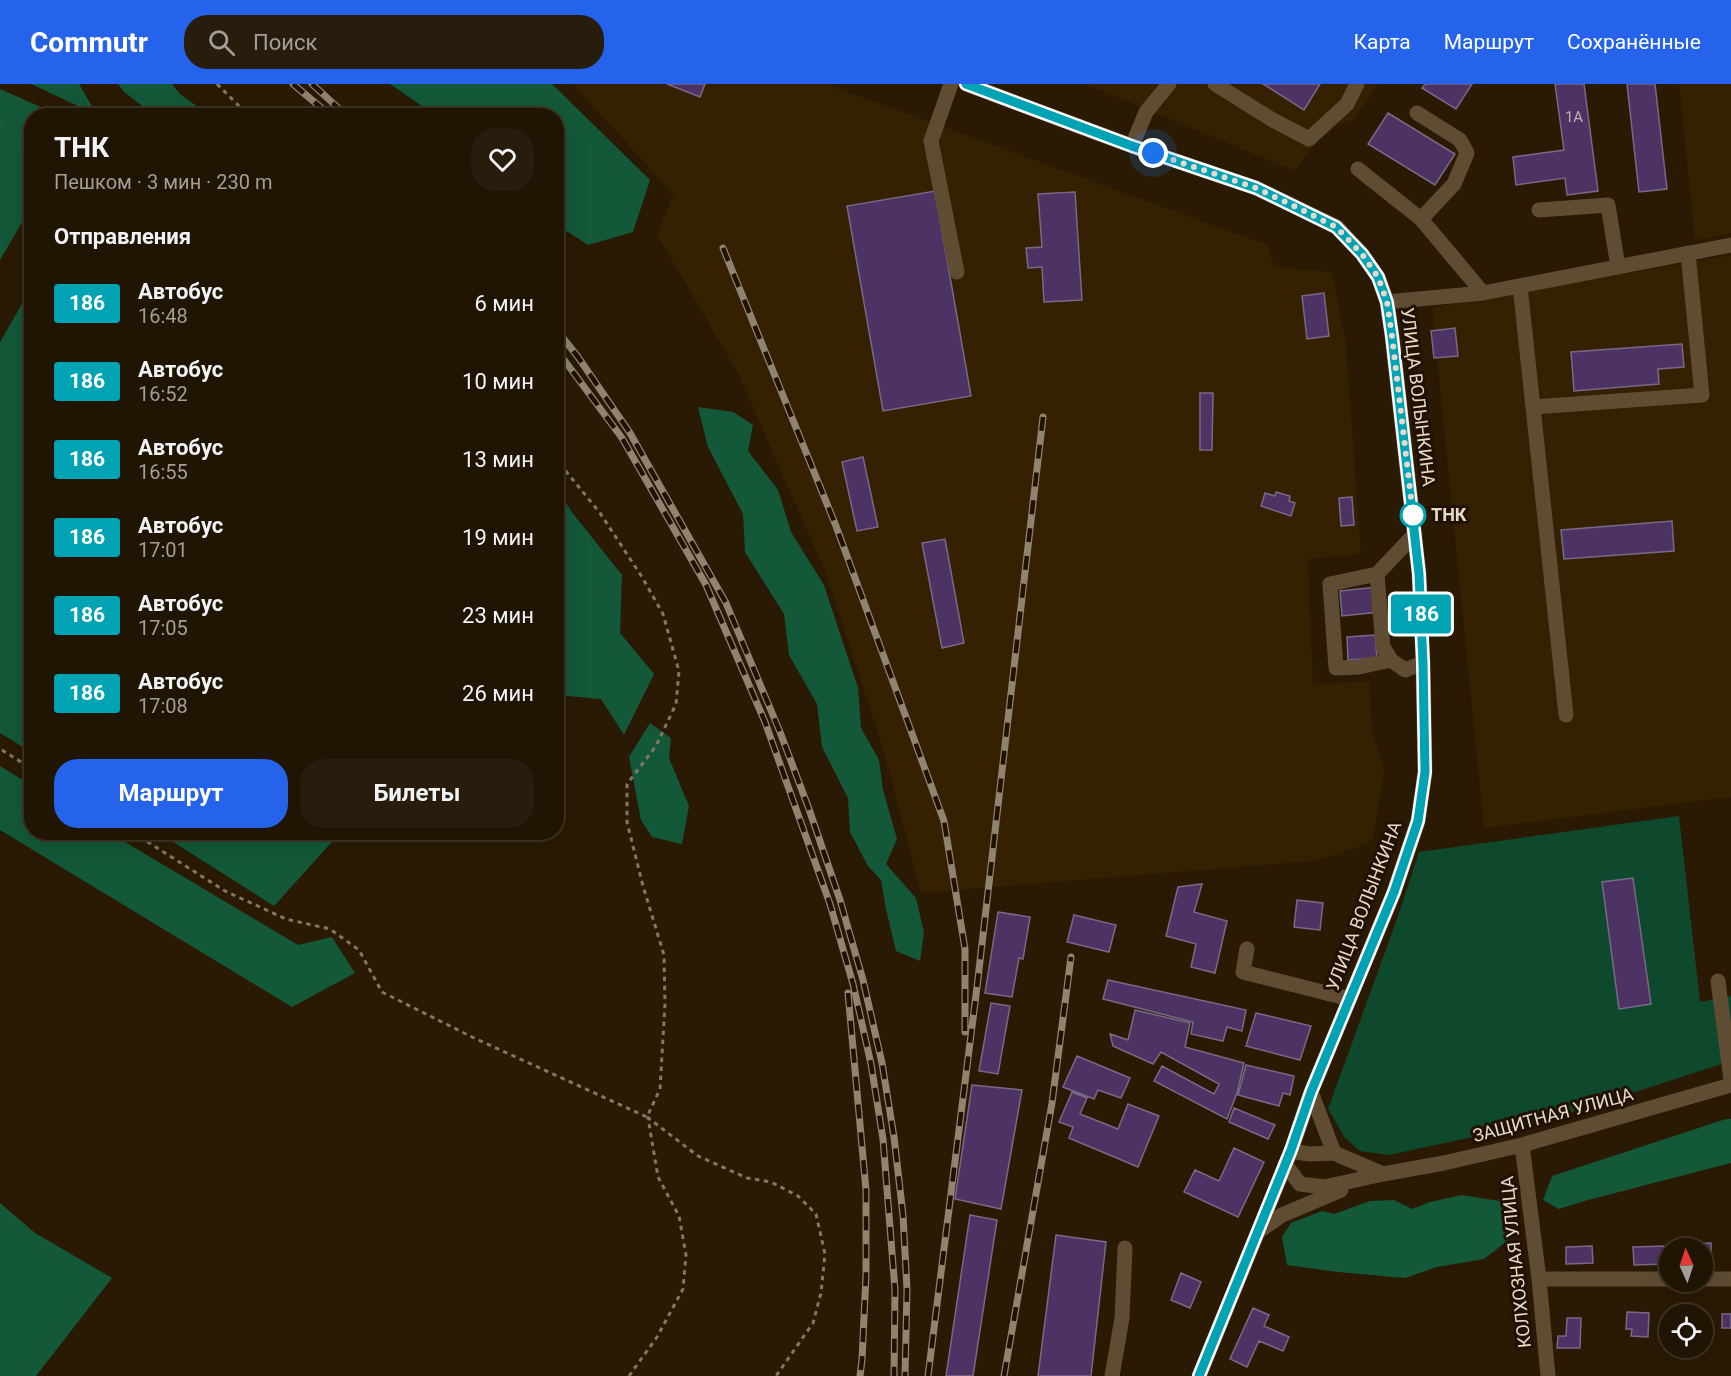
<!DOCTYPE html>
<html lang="ru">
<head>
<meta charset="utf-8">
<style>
  body { margin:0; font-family:Roboto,sans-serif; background:#281d0c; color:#f1f3f6; height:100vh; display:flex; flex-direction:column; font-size:22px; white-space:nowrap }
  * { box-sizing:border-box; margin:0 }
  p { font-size:20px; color:#a29e99 }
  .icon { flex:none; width:33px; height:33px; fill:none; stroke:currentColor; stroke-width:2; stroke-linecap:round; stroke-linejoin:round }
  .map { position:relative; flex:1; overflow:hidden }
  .panel { position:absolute; left:24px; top:24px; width:540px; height:732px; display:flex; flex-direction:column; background:#201402; border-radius:24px; box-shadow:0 6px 24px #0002,0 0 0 2px #3d3324 }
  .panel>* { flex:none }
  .badge { padding:0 12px; border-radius:4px; font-size:21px; line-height:39px }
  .needle { width:39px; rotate:357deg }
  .tools { position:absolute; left:1659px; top:1154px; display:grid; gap:12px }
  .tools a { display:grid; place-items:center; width:54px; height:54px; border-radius:50%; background:#201402; box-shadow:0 6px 24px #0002,0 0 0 2px #3d3324; font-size:30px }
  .you { position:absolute; width:30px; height:30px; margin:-15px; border:4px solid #fff; border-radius:50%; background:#1a73e8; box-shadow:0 0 0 9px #1a73e833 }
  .map>.badge { position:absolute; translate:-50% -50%; box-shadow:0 0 0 3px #fff }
  h2 { padding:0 30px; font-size:22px; line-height:54px }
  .round { display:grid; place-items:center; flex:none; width:63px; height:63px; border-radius:24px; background:#281d0c }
  .head { display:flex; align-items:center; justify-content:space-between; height:102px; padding:0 30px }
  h1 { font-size:28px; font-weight:700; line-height:45px }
  .action { display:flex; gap:12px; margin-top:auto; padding:12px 30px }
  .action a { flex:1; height:69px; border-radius:24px; background:#2563eb; color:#fff; font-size:24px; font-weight:700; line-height:69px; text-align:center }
  .action a+a { background:#281d0c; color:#f1f3f6 }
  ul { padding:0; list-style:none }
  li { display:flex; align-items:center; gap:18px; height:78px; padding:0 30px }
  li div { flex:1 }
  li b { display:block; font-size:22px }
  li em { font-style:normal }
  li .badge { min-width:66px; font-weight:700; text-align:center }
  header { display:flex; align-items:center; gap:36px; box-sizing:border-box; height:84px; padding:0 30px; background:#2563eb; color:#fff }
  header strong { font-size:28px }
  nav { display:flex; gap:33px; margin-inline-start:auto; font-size:21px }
  .search { width:420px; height:54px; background:#281d0c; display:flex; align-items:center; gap:15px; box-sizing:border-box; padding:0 21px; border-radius:24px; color:#a29e99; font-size:22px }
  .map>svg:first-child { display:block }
</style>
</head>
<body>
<header>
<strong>Commutr</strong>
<div class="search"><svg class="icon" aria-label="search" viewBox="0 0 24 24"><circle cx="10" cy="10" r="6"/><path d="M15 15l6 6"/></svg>Поиск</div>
<nav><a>Карта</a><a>Маршрут</a><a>Сохранённые</a></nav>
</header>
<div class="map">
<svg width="1731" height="1292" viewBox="0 0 1731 1292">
  <rect width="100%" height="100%" fill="#2a1a03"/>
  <!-- built -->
  <path fill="#352001" d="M 573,0 L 826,0 L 1268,161 L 1274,183 L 1332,188 L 1346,260 L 1361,470 L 1308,475 L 1313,601 L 1369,597 L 1372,648 L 1384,685 L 1373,756 L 1351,766 L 1313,777 L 921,809 L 882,661 L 824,485 L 737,287 L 657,151 L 673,110 Z
    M 1086,0 L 1378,0 L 1355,35 L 1326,44 L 1295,87 Z
    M 1679,0 L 1731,0 L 1731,149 L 1695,156 Z
    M 1731,171 L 1731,713 L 1484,744 L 1432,224 Z"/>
  <!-- green -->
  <path fill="#0e492e" d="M 1679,732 L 1700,918 L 1731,912 L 1731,977 L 1542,1038 L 1389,1071 L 1360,1067 L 1345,1054 L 1328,1025 L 1397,835 L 1419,768 Z"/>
  <!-- forest -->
  <path fill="#135839" d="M 31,0 L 79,0 L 97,31 Z
    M 118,0 L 172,0 L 180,10 L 209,31 L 154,31 L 124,8 Z
    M 390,0 L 552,0 L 650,96 L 633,148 L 588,161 L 557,141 L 556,32 L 435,31 Z
    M 0,5 L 59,31 L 32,32 L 31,123 L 0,176 Z
    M 31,204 L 31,668 L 0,649 L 0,258 Z
    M 698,323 L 733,328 L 753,341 L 748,367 L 778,406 L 791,448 L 824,501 L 858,604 L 861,644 L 879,676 L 883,706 L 897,755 L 886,780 L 916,814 L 924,848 L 920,877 L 896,867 L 886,825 L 881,796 L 868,782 L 850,748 L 848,714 L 822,663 L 817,620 L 789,571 L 784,530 L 745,468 L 743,430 L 708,363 Z
    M 557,404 L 571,427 L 622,491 L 620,549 L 654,590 L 624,651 L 601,615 L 557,611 Z
    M 650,639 L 671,654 L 669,674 L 689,722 L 682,760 L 652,753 L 641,736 L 629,673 Z
    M 0,682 L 31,701 L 32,748 L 110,749 L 298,861 L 332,853 L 355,889 L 292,923 L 0,746 Z
    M 159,749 L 340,749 L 274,822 Z
    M 1726,1035 L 1731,1035 L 1731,1079 L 1588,1116 L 1559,1125 L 1543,1116 L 1552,1092 Z
    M 1462,1111 L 1499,1117 L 1516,1135 L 1515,1151 L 1484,1175 L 1437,1183 L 1405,1194 L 1338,1188 L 1287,1181 L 1282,1153 L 1291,1139 L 1322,1127 L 1334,1130 L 1370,1117 L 1394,1116 L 1412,1125 L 1430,1118 Z
    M 0,1119 L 35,1149 L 112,1194 L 36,1292 L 0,1292 Z"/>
  <!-- building -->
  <path fill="#4d3364" stroke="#786a86" stroke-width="1.5" d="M 667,0 L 705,0 L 700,13 Z
    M 1263,0 L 1320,0 L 1304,26 Z
    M 1425,0 L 1472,0 L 1456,25 L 1422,4 Z
    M 1555,0 L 1584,0 L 1598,107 L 1567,111 L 1565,94 L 1516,101 L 1513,73 L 1564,66 Z
    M 1627,0 L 1655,0 L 1667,105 L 1639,108 Z
    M 1388,29 L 1455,70 L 1435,101 L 1368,60 Z
    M 935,107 L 971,312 L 883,327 L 847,122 Z
    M 1075,108 L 1082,216 L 1044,218 L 1042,183 L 1028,184 L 1026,164 L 1042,163 L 1038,110 Z
    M 1324,209 L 1329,252 L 1307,255 L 1302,212 Z
    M 1455,244 L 1458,272 L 1434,274 L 1431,247 Z
    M 1682,260 L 1684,283 L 1658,285 L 1659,300 L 1574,307 L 1571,268 Z
    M 1200,309 L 1213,309 L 1212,366 L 1200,366 Z
    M 863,373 L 878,443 L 857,447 L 842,378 Z
    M 1276,408 L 1290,412 L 1289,417 L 1295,419 L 1291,432 L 1261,422 L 1265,409 L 1275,412 Z
    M 1352,413 L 1354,441 L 1341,442 L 1339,414 Z
    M 1672,437 L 1674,467 L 1564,475 L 1561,446 Z
    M 945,455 L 964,559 L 942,564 L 922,459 Z
    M 1377,503 L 1380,528 L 1342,532 L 1340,507 Z
    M 1375,551 L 1377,574 L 1348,576 L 1347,553 Z
    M 1633,794 L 1651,920 L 1619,925 L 1602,798 Z
    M 1202,800 L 1194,828 L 1227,837 L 1215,889 L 1191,883 L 1196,860 L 1166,852 L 1178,803 Z
    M 1297,816 L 1323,819 L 1320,846 L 1294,843 Z
    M 998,828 L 1030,833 L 1023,875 L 1019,874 L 1012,913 L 985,909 Z
    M 1074,831 L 1116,841 L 1109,868 L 1067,858 Z
    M 1108,896 L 1246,926 L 1242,947 L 1227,943 L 1223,957 L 1191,950 L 1193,938 L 1103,915 Z
    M 991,919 L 1010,922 L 998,990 L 979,987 Z
    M 1135,926 L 1190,939 L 1185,963 L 1244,979 L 1237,1009 L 1227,1035 L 1154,997 L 1162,982 L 1214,1010 L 1219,1000 L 1161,968 L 1153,980 L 1113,962 L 1110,950 L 1128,956 Z
    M 1256,929 L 1311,942 L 1300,976 L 1246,962 Z
    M 1077,972 L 1130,994 L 1121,1014 L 1098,1006 L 1094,1015 L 1063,1003 Z
    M 1246,981 L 1294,992 L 1290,1011 L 1283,1009 L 1279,1022 L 1238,1011 Z
    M 972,1001 L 1022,1006 L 1001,1125 L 955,1115 Z
    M 1072,1008 L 1087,1014 L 1080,1030 L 1118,1045 L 1128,1020 L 1159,1032 L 1138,1083 L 1069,1054 L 1073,1043 L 1059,1038 Z
    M 1234,1024 L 1275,1041 L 1268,1055 L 1229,1038 Z
    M 1234,1064 L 1264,1078 L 1238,1133 L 1184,1108 L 1195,1086 L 1219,1097 Z
    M 970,1131 L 997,1136 L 973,1292 L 946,1292 Z
    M 1056,1151 L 1106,1158 L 1091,1292 L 1038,1292 Z
    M 1711,1159 L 1711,1175 L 1702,1176 L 1702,1164 L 1681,1164 L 1681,1160 Z
    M 1592,1162 L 1593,1179 L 1566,1180 L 1566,1163 Z
    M 1666,1162 L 1666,1180 L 1634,1181 L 1633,1163 Z
    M 1181,1189 L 1201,1198 L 1190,1224 L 1171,1216 Z
    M 1253,1224 L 1269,1231 L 1264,1242 L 1289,1253 L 1283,1267 L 1259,1257 L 1247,1283 L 1230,1275 Z
    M 1627,1228 L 1649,1229 L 1648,1253 L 1631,1252 L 1632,1245 L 1626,1245 Z
    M 1676,1228 L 1707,1229 L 1706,1248 L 1702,1248 L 1702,1230 L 1676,1230 Z
    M 1722,1230 L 1731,1230 L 1731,1244 L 1722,1244 Z
    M 1567,1234 L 1581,1234 L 1580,1264 L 1557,1264 L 1558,1252 L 1566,1252 Z"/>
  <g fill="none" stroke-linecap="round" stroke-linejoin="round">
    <!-- path -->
    <path stroke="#847764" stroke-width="3" stroke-dasharray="4.5 4.5" stroke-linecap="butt" d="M 217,0 L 249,32
      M 2,666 L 32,685
      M 132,748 L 225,807 L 286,835 L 330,845 L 359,866 L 382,908 L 472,953 L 647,1033 L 660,1005 L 665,920 L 664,871 L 643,802 L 627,738 L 627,700 L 656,662 L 676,620 L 679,587 L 663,530 L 642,493 L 600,429 L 556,375
      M 647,1033 L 698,1072 L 747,1094 L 771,1098 L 798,1112 L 816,1130 L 825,1170 L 821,1209 L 813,1239 L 776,1292
      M 629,1292 L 657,1253 L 683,1205 L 686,1171 L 679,1132 L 658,1093 L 648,1034"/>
    <!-- minor -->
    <path stroke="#5f4c33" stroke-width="15" d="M 951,0 L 931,57 L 957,188
      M 966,0 L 1132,62 L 1256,104 L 1337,143 L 1362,170 L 1378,193 L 1387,218 L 1392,252 L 1419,490 L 1423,579 L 1425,688 L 1418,737 L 1394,808 L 1311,1008 L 1291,1067 L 1199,1292
      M 1215,0 L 1271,35 L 1309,55 L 1347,20 L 1357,0
      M 1417,29 L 1460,56 L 1467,69 L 1454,100 L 1421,135
      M 1132,62 L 1146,28 L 1169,0
      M 1358,85 L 1421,135 L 1483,209
      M 1539,126 L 1608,121 L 1618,183
      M 1520,202 L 1566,631
      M 1387,218 L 1483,209 L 1731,161
      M 1533,323 L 1702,311 L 1688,169
      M 1415,450 L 1377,490 L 1383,563 L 1391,576 L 1405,586 L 1423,579
      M 1377,490 L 1330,500 L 1336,584 L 1359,583 L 1391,576
      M 1247,865 L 1243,888 L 1350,915
      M 1718,897 L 1731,996
      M 1311,1008 L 1334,1069 L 1383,1090
      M 1522,1061 L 1539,1195 L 1548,1292
      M 1291,1067 L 1309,1070 L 1334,1069
      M 1285,1080 L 1300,1100 L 1324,1103 L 1383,1090 L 1444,1079 L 1522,1061 L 1731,1001
      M 1259,1147 L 1282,1131 L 1341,1106
      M 1539,1195 L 1670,1195
      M 1702,1195 L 1731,1195
      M 1112,1292 L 1122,1234 L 1125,1164"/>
    <!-- rail casing -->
    <g stroke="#908371" stroke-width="7">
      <path id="rail" d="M 293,0 L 331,32
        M 312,0 L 347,32
        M 723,164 L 836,442 L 944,737 L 965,865 L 965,948
        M 556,245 L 578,273 L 630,349 L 726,519 L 780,648 L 809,725 L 840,816 L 863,896 L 882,979 L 894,1053 L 903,1131 L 907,1205 L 905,1292
        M 556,265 L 622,354 L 706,501 L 765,638 L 830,820 L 853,900 L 871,980 L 883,1055 L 895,1206 L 894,1292
        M 848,909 L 866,1106 L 866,1191 L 862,1276 L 860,1292
        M 928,1292 L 977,903 L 1043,333
        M 1004,1292 L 1052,1019 L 1071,873"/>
    </g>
    <!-- rail -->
    <use href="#rail" stroke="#211100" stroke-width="4.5" stroke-dasharray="14" stroke-linecap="butt"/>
  </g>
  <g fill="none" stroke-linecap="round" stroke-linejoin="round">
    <!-- line casing -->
    <g stroke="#fff" stroke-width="14">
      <path id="line" d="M 966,0 L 1132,62 L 1256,104 L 1336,143 L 1362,170 L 1378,193 L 1387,218 L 1392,252 L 1419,490 L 1423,579 L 1425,688 L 1418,737 L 1394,808 L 1311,1008 L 1291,1066 L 1199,1292"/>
    </g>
    <!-- line -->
    <use href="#line" stroke="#00a3b4" stroke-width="9"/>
    <!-- walk -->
    <path stroke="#e5dacc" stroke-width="6" stroke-dasharray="0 10.8" d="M 1153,69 L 1256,104 L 1296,123 L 1336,143 L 1362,170 L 1378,193 L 1387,218 L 1392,252 L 1413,431"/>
  </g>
  <!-- markers -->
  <circle fill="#fff" stroke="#00a3b4" stroke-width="3" cx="1413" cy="431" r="12"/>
  <g text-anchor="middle" stroke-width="6" stroke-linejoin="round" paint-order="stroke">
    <!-- number labels -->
    <g font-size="15" fill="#bfb0b2">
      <text x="1574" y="38">1А</text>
    </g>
    <!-- street labels -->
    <g font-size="18" fill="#e5dacc" stroke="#211100">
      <text transform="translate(1418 313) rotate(83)" y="6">УЛИЦА ВОЛЫНКИНА</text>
      <text transform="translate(1364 822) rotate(-69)" y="6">УЛИЦА ВОЛЫНКИНА</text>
      <text transform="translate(1553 1031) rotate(-15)" y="6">ЗАЩИТНАЯ УЛИЦА</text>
      <text transform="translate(1516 1178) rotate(-96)" y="6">КОЛХОЗНАЯ УЛИЦА</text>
    </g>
    <!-- stop labels -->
    <g font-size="18" font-weight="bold" fill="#e5dacc" stroke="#211100" text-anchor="start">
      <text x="1431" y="437">ТНК</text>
    </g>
  </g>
</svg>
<div class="tools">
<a><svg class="needle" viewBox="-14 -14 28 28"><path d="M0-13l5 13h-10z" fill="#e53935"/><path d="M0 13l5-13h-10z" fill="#a29e99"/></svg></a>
<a><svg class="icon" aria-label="locate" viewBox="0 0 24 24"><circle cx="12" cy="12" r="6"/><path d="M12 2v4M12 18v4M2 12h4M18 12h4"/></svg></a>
</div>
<div class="you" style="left:1153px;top:69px"></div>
<b class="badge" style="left:1421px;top:530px;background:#00a3b4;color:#fff">186</b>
<section class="panel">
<div class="head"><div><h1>ТНК</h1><p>Пешком · 3 мин · 230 m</p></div><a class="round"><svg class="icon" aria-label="heart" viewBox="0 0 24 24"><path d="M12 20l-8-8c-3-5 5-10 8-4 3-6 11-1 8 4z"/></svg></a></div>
<h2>Отправления</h2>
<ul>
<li><span class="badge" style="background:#00a3b4;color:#fff">186</span><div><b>Автобус</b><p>16:48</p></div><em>6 мин</em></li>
<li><span class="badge" style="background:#00a3b4;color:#fff">186</span><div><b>Автобус</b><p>16:52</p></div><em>10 мин</em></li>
<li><span class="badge" style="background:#00a3b4;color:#fff">186</span><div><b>Автобус</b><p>16:55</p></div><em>13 мин</em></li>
<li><span class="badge" style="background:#00a3b4;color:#fff">186</span><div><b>Автобус</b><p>17:01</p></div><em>19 мин</em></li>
<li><span class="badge" style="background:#00a3b4;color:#fff">186</span><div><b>Автобус</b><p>17:05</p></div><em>23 мин</em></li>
<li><span class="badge" style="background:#00a3b4;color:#fff">186</span><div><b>Автобус</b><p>17:08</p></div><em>26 мин</em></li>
</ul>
<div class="action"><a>Маршрут</a><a>Билеты</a></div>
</section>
</div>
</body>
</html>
